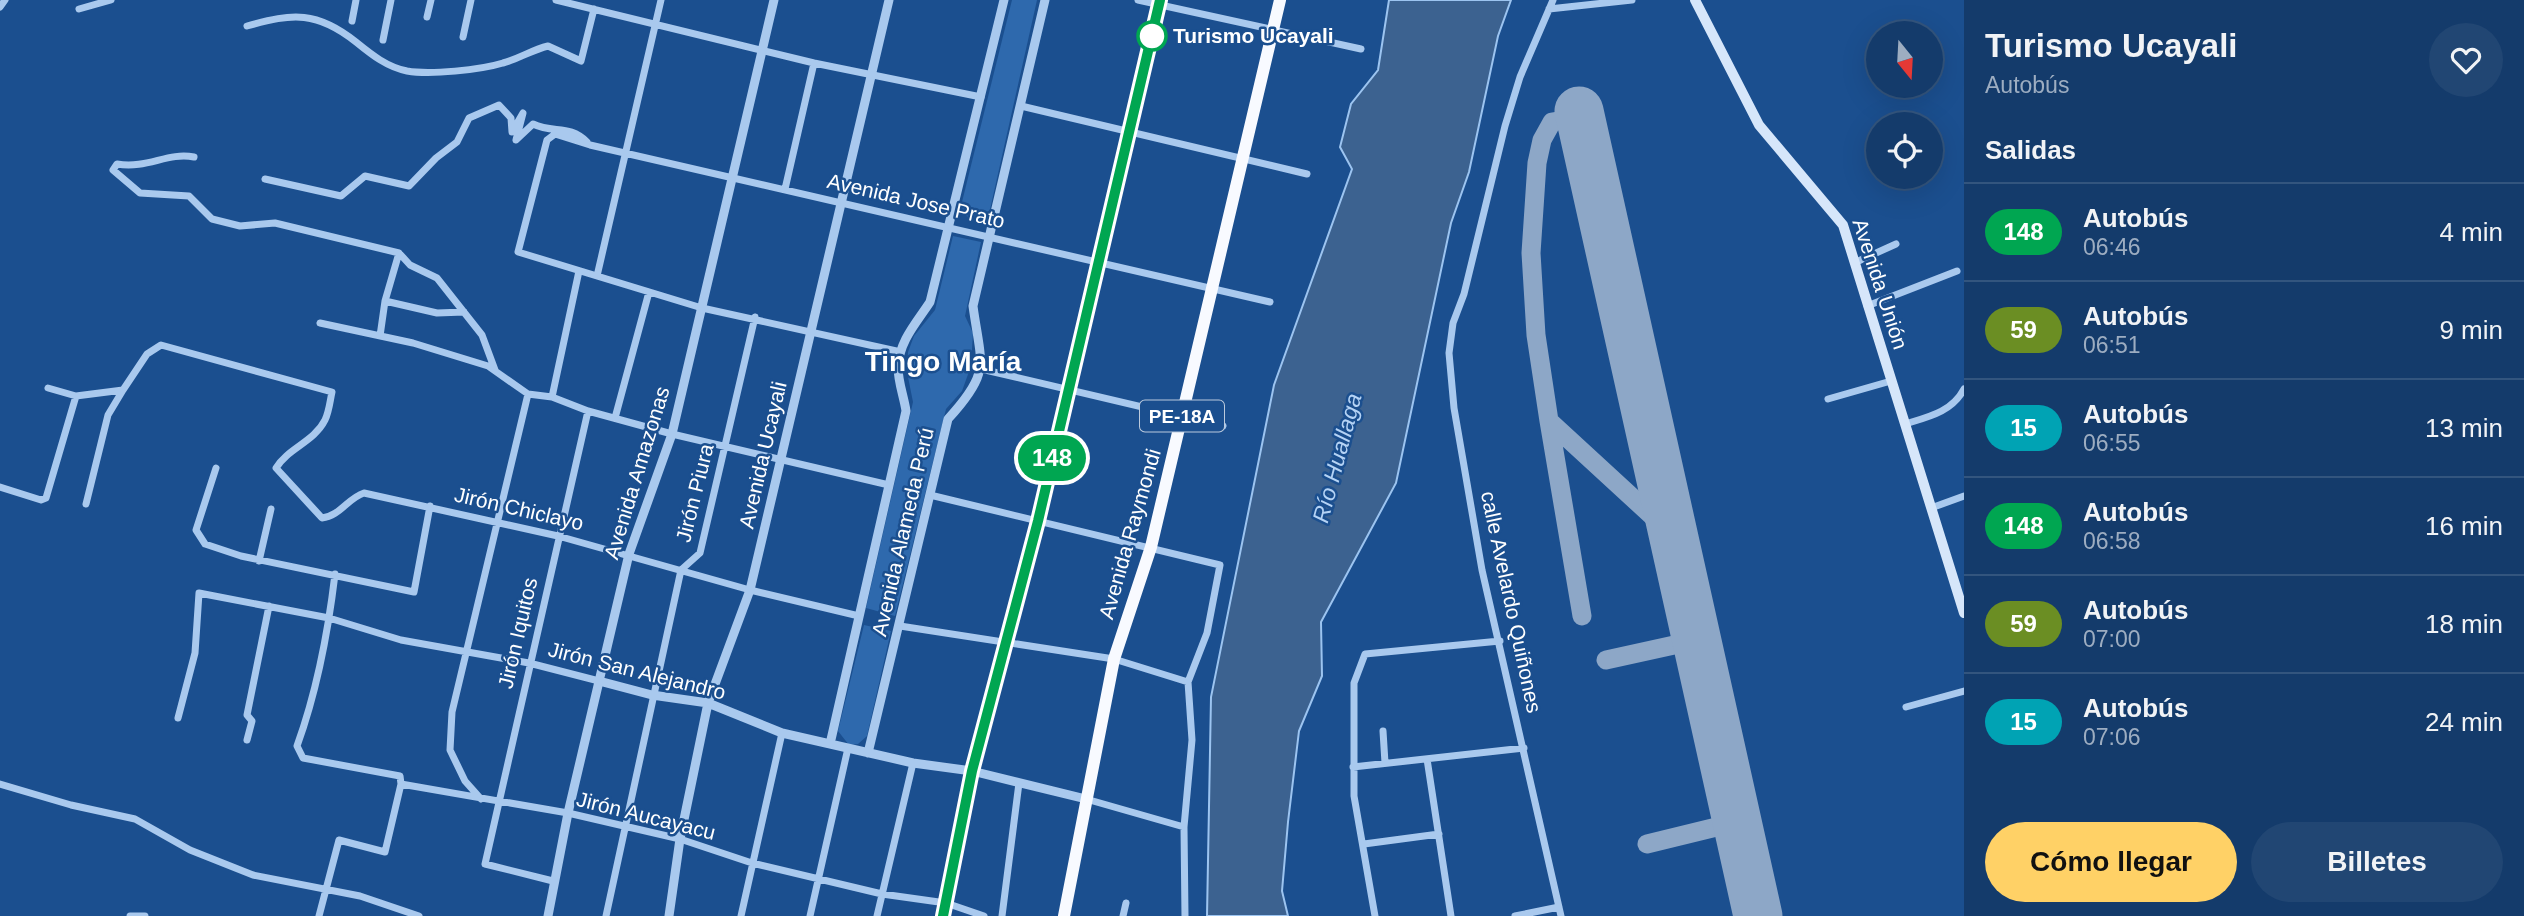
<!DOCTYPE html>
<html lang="es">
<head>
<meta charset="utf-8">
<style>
  body { margin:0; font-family:Helvetica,sans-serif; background:#214673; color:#f1f3f6; height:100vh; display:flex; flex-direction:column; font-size:26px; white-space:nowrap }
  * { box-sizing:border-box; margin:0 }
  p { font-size:23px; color:#9dadc1 }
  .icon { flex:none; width:38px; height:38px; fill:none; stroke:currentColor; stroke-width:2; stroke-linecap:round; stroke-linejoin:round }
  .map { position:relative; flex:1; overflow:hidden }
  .side { display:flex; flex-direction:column; background:#143b6b; width:560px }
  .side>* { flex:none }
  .badge { padding:0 14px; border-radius:23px; font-size:24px; line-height:46px }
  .needle { width:46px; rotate:162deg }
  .controls { position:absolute; left:1866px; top:21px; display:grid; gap:14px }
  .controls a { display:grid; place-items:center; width:77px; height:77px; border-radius:50%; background:#143b6b; box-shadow:0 7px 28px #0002,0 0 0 2px #33557e; font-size:35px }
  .map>.badge { position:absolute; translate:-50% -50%; box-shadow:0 0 0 4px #fff }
  h2 { padding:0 21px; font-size:26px; line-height:63px }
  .round { display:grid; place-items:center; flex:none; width:74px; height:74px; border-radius:37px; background:#214673 }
  .headline { display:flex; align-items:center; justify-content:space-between; height:119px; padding:0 21px }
  h1 { font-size:33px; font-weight:700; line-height:52px }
  .button { display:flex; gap:14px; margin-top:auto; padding:14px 21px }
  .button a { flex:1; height:80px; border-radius:42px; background:#ffd166; color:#111; font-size:28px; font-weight:700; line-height:80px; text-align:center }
  .button a+a { background:#214673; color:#f1f3f6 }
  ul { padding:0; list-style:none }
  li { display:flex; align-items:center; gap:21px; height:98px; padding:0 21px; border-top:2px solid #33557e }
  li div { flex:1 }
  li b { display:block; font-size:26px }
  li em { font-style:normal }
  li .badge { min-width:77px; font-weight:700; text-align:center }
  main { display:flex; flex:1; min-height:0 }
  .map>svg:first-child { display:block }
</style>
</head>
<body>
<main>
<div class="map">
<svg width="1964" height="916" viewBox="0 0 1964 916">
  <rect width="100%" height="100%" fill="#1b4f8f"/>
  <!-- green -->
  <path fill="#2e69ad" d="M 1012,0 L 1037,0 L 989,214 L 972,221 L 960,210 Z
    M 953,236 L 981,242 L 965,316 L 973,333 L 971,366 L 962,391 L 946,409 L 895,616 L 866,608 L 913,402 L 907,372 L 908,352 L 914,336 L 935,310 Z
    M 864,625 L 891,631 L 867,736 L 858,744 L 849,745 L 838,731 Z"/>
  <!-- water -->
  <path fill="#3c6290" stroke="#9cc4f0" stroke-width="2" d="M 1389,0 L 1511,0 L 1498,36 L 1469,172 L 1451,223 L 1396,483 L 1321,622 L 1322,676 L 1299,731 L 1288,822 L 1282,891 L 1288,916 L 1207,916 L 1211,697 L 1274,385 L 1352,169 L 1340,147 L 1351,104 L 1378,70 Z"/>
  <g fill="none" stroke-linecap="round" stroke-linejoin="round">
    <!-- taxiway -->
    <path stroke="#8da7c7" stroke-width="19" d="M 1582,128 L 1570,119 L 1552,122 L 1542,140 L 1537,163 L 1531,253 L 1536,335 L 1549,421 L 1673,535
      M 1549,421 L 1582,616
      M 1606,660 L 1697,640
      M 1647,844 L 1737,822"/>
    <!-- runway -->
    <path stroke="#8da7c7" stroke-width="49" d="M 1579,111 L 1758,916"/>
    <!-- minor -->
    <path stroke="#a9c9ee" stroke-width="7" d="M 556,0 L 814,63 L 981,97
      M 1138,0 L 1361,49
      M 1553,0 L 1520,77 L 1505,126 L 1464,294 L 1453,323 L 1449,353 L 1454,408 L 1482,570 L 1561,916
      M 0,7 L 5,0
      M 79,9 L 111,0
      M 1549,9 L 1632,0
      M 427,17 L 431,0
      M 352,21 L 356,0
      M 247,26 C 293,13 317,11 356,42 C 372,55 387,67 407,71 C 430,75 480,70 503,63 C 518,59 532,50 548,46 L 581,61 L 594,9
      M 463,37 L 471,0
      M 383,40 L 391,0
      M 1021,106 L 1307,174
      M 194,157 C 167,152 148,169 117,164 L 113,170 L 140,193 L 189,196 L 212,219 L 240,226 L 275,223 L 399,253 L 410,265 L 437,278 L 482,335 L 495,370
      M 265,179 L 341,196 L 365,176 L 409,186 L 436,158 L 457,142 L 469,118 L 499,105 L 511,118 L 512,132 L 523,113 L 516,140 L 533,124 C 554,134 569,124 587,142
      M 785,189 L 814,63
      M 1854,263 L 1896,244
      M 597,276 L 661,0
      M 385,301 L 437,313 L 464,312
      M 1867,306 L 1957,271
      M 320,323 L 413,343 L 488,366 L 528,394 L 552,397 L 588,411 L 672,434 L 889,485
      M 380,336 L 385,301 L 399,253
      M 901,352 L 702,308 L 518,252 L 547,140 L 555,134 L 590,145 L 1270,302
      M 981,369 L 1223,426
      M 48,388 L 76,396 L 123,390 L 147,354 L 161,345 L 332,392 C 330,401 329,412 325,420 C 314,442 288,448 276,468 L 322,518 C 340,516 348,498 364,493 L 558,536 L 750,590 L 859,616
      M 552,397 L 579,271
      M 1828,399 L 1891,381
      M 615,418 L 649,292
      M 1905,424 C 1928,417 1952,412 1964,389
      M 216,468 L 196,530 L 205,544 L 241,556 L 414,592 L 430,506
      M 0,487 L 41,500 L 46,498 L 76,396
      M 930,495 L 1220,565 L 1207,633 L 1188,682 L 1192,740 L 1184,827 L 1185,916
      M 86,504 L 108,415 L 123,390
      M 1931,508 L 1964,496
      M 259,561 L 271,509
      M 335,574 C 328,633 317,691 297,746 L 303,758 L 400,776 L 401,784 L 568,813 L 680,839 L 752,863 L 882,894 L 946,903 L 984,916
      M 900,626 L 1114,659 L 1188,682
      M 1906,707 L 1964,691
      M 178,718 L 195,653 L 199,593 L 329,618 L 401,640 L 529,663 L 599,681
      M 1383,731 L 1385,763
      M 247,740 L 252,721 L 247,715 L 269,606
      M 1427,759 L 1451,916
      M 1353,767 L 1524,748
      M 0,784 L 71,805 L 135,819 L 190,850 L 253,875 L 360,896 L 419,916
      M 481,799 L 465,781 L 450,750 L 452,712 L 528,394
      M 1086,799 L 1184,827
      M 1364,844 L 1439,834
      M 553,881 L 485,864 L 588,411
      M 130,916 L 145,916
      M 319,916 L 339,840 L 385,852 L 401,784
      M 606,916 L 681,570 L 700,553 L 755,317
      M 741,916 L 782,733
      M 810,916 L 848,748
      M 877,916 L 913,763
      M 1002,916 L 1019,783
      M 1123,916 L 1126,903
      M 1375,916 L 1354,796 L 1354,683 L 1365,654 L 1500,641
      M 1515,916 L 1559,907"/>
    <!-- tertiary -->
    <path stroke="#a9c9ee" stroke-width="9" d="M 599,681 L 652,695 L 708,703 L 782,733 L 913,763 L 972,771 L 1086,799
      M 830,744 L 906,411 C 904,397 898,382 898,367 C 899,341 917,322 930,302 L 1004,0
      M 868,753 L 948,419 C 992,371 981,365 973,306 L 1045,0
      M 548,916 L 568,813 L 629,554 L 672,434 L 774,0
      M 669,916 L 680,839 L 708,703 L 750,590 L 889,0"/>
    <!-- secondary -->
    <path stroke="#d6e6fa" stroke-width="10" d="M 1695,0 L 1759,125 L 1843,225 L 1964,613"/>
    <!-- trunk -->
    <path stroke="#f8faff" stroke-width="12" d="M 943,916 L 972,771 L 1038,521 L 1160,0
      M 1064,916 L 1114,659 L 1151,547 L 1280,0"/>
  </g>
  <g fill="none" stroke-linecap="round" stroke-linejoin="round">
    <!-- line casing -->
    <g stroke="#fff" stroke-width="16">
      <path id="line" d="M 943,916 L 972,771 L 1038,521 L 1160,0"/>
    </g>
    <!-- line -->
    <use href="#line" stroke="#00a651" stroke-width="10"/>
  </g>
  <!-- markers -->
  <circle fill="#fff" stroke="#00a651" stroke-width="3.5" cx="1152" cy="36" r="14"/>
  <g text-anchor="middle" stroke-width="5" stroke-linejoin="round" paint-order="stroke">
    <!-- shield labels -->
    <rect fill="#1b4f8f" stroke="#bbcadd" stroke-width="2" x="1140" y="400.5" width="84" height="31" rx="5"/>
    <g font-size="19" font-weight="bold" fill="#fff">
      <text x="1182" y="423">PE-18A</text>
    </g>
    <!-- stop labels -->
    <g font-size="21" font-weight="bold" fill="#fff" stroke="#1b4f8f" text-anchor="start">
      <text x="1173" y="43">Turismo Ucayali</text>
    </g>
    <!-- street labels -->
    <g font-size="21" fill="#fff" stroke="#1b4f8f">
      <text transform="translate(916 201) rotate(13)" y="7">Avenida Jose Prato</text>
      <text transform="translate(1880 284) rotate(72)" y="7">Avenida Unión</text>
      <text transform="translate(763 455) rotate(-77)" y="7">Avenida Ucayali</text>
      <text transform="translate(637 473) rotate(-73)" y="7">Avenida Amazonas</text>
      <text transform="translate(695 493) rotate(-76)" y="7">Jirón Piura</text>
      <text transform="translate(519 509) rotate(13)" y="7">Jirón Chiclayo</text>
      <text transform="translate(903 532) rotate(-77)" y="7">Avenida Alameda Perú</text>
      <text transform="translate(1130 534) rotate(-74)" y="7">Avenida Raymondi</text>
      <text transform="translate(1511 602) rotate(78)" y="7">calle Avelardo Quiñones</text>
      <text transform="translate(518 633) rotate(-77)" y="7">Jirón Iquitos</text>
      <text transform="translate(637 671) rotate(14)" y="7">Jirón San Alejandro</text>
      <text transform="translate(646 816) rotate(14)" y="7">Jirón Aucayacu</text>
    </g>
    <!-- water labels -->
    <g font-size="23" font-style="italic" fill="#b5d3f5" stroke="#1b4f8f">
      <text transform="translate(1337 458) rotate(-75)" y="8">Río Huallaga</text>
    </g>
    <!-- district labels -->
    <g font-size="28" font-weight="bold" fill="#fff" stroke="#1b4f8f">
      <text x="943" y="371">Tingo María</text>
    </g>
  </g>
</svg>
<div class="controls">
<a><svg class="needle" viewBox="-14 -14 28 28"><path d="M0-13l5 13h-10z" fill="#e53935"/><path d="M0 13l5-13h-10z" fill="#9dadc1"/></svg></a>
<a><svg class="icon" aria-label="locate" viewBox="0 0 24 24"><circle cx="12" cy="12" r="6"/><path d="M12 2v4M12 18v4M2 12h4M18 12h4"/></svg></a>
</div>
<b class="badge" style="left:1052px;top:458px;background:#00a651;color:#fff">148</b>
</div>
<section class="side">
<div class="headline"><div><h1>Turismo Ucayali</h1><p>Autobús</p></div><a class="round"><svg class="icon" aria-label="heart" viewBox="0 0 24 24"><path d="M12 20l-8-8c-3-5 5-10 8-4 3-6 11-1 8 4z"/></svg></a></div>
<h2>Salidas</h2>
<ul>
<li><span class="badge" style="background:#00a651;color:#fff">148</span><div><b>Autobús</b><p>06:46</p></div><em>4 min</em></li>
<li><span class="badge" style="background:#6b8e23;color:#fff">59</span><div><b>Autobús</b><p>06:51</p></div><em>9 min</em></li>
<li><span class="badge" style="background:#00a3b4;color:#fff">15</span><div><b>Autobús</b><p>06:55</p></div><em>13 min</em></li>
<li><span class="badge" style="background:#00a651;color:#fff">148</span><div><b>Autobús</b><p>06:58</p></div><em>16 min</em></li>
<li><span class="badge" style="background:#6b8e23;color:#fff">59</span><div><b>Autobús</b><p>07:00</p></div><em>18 min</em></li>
<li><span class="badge" style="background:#00a3b4;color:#fff">15</span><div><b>Autobús</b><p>07:06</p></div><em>24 min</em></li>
</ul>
<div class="button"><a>Cómo llegar</a><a>Billetes</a></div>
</section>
</main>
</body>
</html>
